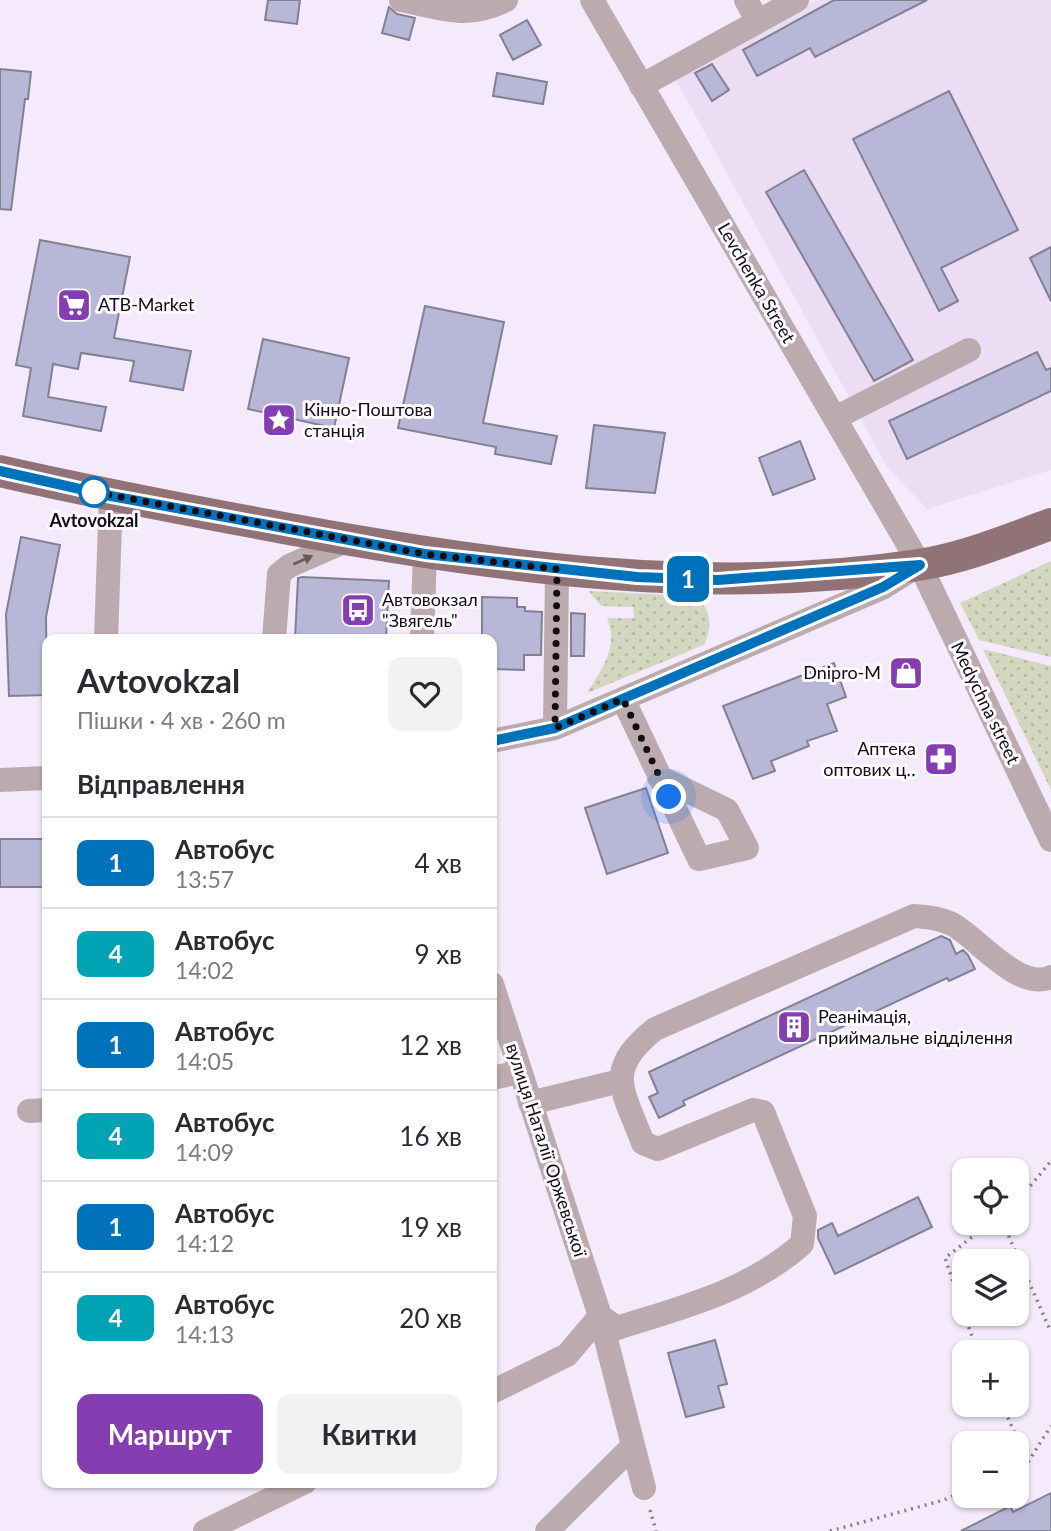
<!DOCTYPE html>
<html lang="uk">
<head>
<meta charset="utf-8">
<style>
  body { margin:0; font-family:Lato,sans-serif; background:#f2f2f3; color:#2b2b33; height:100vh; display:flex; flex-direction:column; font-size:26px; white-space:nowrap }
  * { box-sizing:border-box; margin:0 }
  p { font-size:23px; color:#7c7c81 }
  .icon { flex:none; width:38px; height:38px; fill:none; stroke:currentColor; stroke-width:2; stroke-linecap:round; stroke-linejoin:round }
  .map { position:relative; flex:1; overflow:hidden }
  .side { position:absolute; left:42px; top:634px; width:455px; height:854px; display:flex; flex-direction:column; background:#fff; border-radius:14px; box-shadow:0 2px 5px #0004 }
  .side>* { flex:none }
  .badge { padding:0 14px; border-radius:10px; font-size:24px; line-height:46px }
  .tools { position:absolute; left:952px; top:1158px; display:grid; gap:14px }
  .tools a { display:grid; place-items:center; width:77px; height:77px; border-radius:14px; background:#fff; box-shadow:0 2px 5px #0004; font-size:35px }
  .you { position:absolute; width:35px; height:35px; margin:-18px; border:5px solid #fff; border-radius:50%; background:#1a73e8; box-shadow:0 0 0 10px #1a73e833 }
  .map>.badge { position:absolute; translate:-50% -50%; box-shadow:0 0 0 4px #fff }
  h2 { padding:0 35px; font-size:26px; line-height:63px }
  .round { display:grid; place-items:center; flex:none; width:74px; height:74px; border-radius:14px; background:#f2f2f3 }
  .headline { display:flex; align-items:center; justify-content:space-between; height:119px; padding:0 35px }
  h1 { font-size:33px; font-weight:700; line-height:52px }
  .primary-button { display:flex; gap:14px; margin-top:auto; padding:14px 35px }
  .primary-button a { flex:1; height:80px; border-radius:14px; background:#843eb1; color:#fff; font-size:28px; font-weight:700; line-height:80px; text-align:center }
  .primary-button a+a { background:#f2f2f3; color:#2b2b33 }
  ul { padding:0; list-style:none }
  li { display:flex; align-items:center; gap:21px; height:91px; padding:0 35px; border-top:2px solid #e1e1e2 }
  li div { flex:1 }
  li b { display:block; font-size:26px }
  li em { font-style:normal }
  li .badge { min-width:77px; font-weight:700; text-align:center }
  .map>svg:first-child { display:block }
</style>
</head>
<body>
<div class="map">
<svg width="1051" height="1531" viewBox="0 0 1051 1531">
  <defs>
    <pattern id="grass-dots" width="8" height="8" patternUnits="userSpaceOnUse" patternTransform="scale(1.75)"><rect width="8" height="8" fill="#d4d7bf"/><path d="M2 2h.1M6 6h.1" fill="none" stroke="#b5b7a3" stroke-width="1.8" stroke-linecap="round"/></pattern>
  </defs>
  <rect width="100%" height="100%" fill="#f4eafb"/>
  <!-- built -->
  <path fill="#ecddf4" d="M 817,0 L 1051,0 L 1051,470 L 927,509 L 887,467 L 675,78 L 723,48 Z"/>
  <!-- grass -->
  <path fill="url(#grass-dots)" d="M 1051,561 L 1051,657 L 979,640 L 960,603 Z
    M 588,591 L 693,596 C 712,608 713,625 704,645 L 587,693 C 602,669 619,647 607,618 L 634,618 L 633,607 L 601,606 Z
    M 983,649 L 1051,666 L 1051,790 Z"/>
  <!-- building -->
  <path fill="#b8b7d7" stroke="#818192" stroke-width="2" d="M 268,0 L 300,0 L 297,24 L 265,20 Z
    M 834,0 L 927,0 L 815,57 L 810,48 L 757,76 L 743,50 Z
    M 389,7 L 397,14 L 415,18 L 409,40 L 382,33 Z
    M 527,20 L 541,45 L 513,60 L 500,35 Z
    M 712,64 L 729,90 L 712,101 L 695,73 Z
    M 0,69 L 31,72 L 28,99 L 25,99 L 11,210 L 0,209 Z
    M 497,73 L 547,82 L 543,104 L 493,96 Z
    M 949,91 L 1018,230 L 941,268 L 958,301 L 939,311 L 853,139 Z
    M 804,170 L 913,360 L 874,381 L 766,192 Z
    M 40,240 L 130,257 L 114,338 L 191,351 L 183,390 L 130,381 L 134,361 L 81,353 L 78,369 L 53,364 L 48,397 L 106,407 L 101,431 L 23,416 L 31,368 L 16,365 Z
    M 1051,247 L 1051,301 L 1030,258 Z
    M 425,306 L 504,322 L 483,423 L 557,436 L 551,464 L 495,454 L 496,447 L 398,428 Z
    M 263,339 L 349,358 L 334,428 L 248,409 Z
    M 1037,352 L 1046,370 L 1051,368 L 1051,391 L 907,459 L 889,421 Z
    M 594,425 L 665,433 L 655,493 L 586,488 Z
    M 800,441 L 815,479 L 773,495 L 759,458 Z
    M 21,537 L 60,545 L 46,617 L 47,695 L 9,696 L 6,614 Z
    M 302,577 L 389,581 L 386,639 L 295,639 L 298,578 Z
    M 482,597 L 517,598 L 517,607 L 525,607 L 525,611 L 542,612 L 541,655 L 524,655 L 524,670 L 492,669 L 492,639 L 482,639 Z
    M 571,613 L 585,614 L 584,656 L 571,656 Z
    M 834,663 L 846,697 L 827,704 L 837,731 L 807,741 L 809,746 L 771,761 L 775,771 L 753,779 L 723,706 Z
    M 646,788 L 668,853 L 607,874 L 585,808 Z
    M 0,839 L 47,839 L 47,887 L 0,887 Z
    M 941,936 L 950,940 L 956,954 L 963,950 L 968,955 L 975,969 L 949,981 L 947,978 L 683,1101 L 685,1105 L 659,1118 L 649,1097 L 658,1093 L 649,1072 Z
    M 918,1197 L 932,1227 L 835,1274 L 818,1238 L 818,1230 L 832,1223 L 838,1236 Z
    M 715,1340 L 727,1384 L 718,1386 L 724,1407 L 686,1417 L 668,1353 Z
    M 1051,1493 L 1051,1531 L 961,1531 L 1010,1506 L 1013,1512 Z"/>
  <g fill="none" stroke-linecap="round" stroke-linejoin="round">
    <!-- path -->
    <path stroke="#867f8a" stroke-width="3.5" stroke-dasharray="2 5" stroke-linecap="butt" d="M 1017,1202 L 1051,1161
      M 1003,1223 L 1051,1332
      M 964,1314 L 945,1258 L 990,1223
      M 964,1314 L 978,1353
      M 1002,1405 L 1028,1462 L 1017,1467
      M 1028,1462 L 1051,1426
      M 650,1510 L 656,1531
      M 830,1531 L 944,1500 L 964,1491"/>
    <!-- minor -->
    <path stroke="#bcabae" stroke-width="24" d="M 401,0 C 443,8 466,20 506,0
      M 592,0 L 920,565 L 1051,840
      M 746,0 L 757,20
      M 641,86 L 797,0
      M 835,418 L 969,350
      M 106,639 L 111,496
      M 274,639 L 279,574 L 289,566 L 348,540
      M 422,639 L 425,553
      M 623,699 L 699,859 L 747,848 L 727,810 L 659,777
      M 555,728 L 557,569
      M 492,741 L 555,728 L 882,588 L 916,567
      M 0,780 L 47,778
      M 492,984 L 600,1316 L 644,1488
      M 492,1078 L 520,1072
      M 530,1103 L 620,1081
      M 29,1111 L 47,1110
      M 600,1316 L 617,1328 C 683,1307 749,1291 802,1244 L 805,1216 L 763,1112 L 753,1110 L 658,1149 L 643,1143 C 623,1089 603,1071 655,1029 L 914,916 C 928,917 939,918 952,924 C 978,938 1019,992 1051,977
      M 492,1392 L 567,1355 L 600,1316
      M 205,1531 L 305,1482
      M 547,1531 L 632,1447"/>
    <!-- major -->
    <path stroke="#917377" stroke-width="32" d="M 0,471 C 96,493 192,511 289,529 C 496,567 708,597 918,565 C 964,558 1007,540 1051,524"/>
  </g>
  <!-- one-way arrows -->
  <defs><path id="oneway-solid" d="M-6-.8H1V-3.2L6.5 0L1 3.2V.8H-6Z" transform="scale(1.75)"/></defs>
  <use fill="#665c60" href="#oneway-solid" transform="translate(303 560) rotate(-24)"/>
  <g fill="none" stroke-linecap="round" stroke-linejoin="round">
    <!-- line casing -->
    <g stroke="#fff" stroke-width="16">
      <path id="line" d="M 0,471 L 111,496 L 425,554 L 637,577 L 718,580 L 920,565 L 883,587 L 555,728 L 492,741"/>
    </g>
    <!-- line -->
    <use href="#line" stroke="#0072bc" stroke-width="10"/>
    <!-- walk -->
    <path stroke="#110d13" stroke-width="7" stroke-dasharray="0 12.6" d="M 94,492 L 89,491 L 425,554 L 557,569 L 555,728 L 623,699 L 669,797"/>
  </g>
  <!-- icons -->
  <defs>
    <g id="supermarket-square" transform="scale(1.75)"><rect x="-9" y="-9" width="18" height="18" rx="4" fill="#843eb1" stroke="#fdfbff"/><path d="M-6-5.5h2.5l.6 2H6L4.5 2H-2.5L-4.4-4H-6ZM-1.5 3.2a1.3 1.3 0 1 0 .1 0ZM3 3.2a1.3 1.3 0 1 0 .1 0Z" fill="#fff"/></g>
    <g id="sight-square" transform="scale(1.75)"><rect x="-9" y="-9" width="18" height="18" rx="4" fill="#843eb1" stroke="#fdfbff"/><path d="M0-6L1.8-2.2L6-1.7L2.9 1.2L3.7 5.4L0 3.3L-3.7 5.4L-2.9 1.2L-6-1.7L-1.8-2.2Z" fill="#fff"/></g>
    <g id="bus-square" transform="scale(1.75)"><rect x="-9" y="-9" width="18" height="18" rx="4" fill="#843eb1" stroke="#fdfbff"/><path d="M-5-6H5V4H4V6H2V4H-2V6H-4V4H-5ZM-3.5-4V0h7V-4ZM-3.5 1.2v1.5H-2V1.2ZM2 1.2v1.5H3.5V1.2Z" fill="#fff"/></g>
    <g id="shop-square" transform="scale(1.75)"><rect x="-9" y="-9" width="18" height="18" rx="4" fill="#843eb1" stroke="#fdfbff"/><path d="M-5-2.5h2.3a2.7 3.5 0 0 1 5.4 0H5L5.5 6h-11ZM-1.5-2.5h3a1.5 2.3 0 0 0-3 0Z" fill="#fff"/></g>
    <g id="pharmacy-square" transform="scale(1.75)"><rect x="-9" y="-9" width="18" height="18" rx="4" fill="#843eb1" stroke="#fdfbff"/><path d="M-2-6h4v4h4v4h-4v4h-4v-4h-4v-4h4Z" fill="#fff"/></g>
    <g id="building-square" transform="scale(1.75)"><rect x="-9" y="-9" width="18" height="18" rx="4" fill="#843eb1" stroke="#fdfbff"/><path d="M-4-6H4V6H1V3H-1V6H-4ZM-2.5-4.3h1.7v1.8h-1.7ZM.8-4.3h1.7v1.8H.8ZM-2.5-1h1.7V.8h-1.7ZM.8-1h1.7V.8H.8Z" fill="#fff"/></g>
  </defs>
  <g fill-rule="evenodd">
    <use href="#supermarket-square" x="74" y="305"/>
    <use href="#sight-square" x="279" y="420"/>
    <use href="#bus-square" x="358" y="610"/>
    <use href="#shop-square" x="906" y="673"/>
    <use href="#pharmacy-square" x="941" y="759"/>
    <use href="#building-square" x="794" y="1027"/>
  </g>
  <!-- markers -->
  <circle fill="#fff" stroke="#0072bc" stroke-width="3.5" cx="94" cy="492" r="14"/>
  <g text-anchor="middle" stroke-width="6" stroke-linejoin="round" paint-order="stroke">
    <!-- street labels -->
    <g font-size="18" fill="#110d13" stroke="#fdfbff">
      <text transform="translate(756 283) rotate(60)" y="6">Levchenka Street</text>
      <text transform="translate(985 703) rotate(64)" y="6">Medychna street</text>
      <text transform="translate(546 1150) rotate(72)" y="6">вулиця Наталії Оржевської</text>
    </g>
    <!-- poi labels -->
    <g font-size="18" fill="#110d13" stroke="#fdfbff" text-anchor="start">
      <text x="98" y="311">ATB-Market</text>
      <text x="304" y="416">Кінно-Поштова<tspan x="304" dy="21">станція</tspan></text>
      <text x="382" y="606">Автовокзал<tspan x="382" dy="21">"Звягель"</tspan></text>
      <text x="881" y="679" text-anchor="end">Dnipro-M</text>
      <text x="916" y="755" text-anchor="end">Аптека<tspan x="916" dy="21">оптових ц‥</tspan></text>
      <text x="818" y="1023">Реанімація,<tspan x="818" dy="21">приймальне відділення</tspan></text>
    </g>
    <!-- stop labels -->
    <g font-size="18" font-weight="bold" fill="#110d13" stroke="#fdfbff">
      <text x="94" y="527">Avtovokzal</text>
    </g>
  </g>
</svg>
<div class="tools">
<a><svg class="icon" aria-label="locate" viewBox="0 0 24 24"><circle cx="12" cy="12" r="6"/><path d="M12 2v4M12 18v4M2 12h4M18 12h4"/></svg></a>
<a><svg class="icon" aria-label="layers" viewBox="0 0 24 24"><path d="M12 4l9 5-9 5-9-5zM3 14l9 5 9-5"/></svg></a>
<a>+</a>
<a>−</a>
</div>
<div class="you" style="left:669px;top:797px"></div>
<b class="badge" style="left:688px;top:579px;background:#0072bc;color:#fff">1</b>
<section class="side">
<div class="headline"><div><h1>Avtovokzal</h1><p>Пішки · 4 хв · 260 m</p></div><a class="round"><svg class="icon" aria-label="heart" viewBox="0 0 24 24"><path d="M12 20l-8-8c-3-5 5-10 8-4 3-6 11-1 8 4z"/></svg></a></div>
<h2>Відправлення</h2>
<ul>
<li><span class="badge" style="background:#0072bc;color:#fff">1</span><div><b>Автобус</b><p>13:57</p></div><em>4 хв</em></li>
<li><span class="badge" style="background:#00a3b4;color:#fff">4</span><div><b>Автобус</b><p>14:02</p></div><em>9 хв</em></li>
<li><span class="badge" style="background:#0072bc;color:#fff">1</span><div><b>Автобус</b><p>14:05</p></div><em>12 хв</em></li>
<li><span class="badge" style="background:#00a3b4;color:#fff">4</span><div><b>Автобус</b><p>14:09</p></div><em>16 хв</em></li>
<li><span class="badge" style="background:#0072bc;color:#fff">1</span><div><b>Автобус</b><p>14:12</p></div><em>19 хв</em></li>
<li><span class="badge" style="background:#00a3b4;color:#fff">4</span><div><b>Автобус</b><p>14:13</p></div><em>20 хв</em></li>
</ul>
<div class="primary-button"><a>Маршрут</a><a>Квитки</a></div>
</section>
</div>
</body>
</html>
